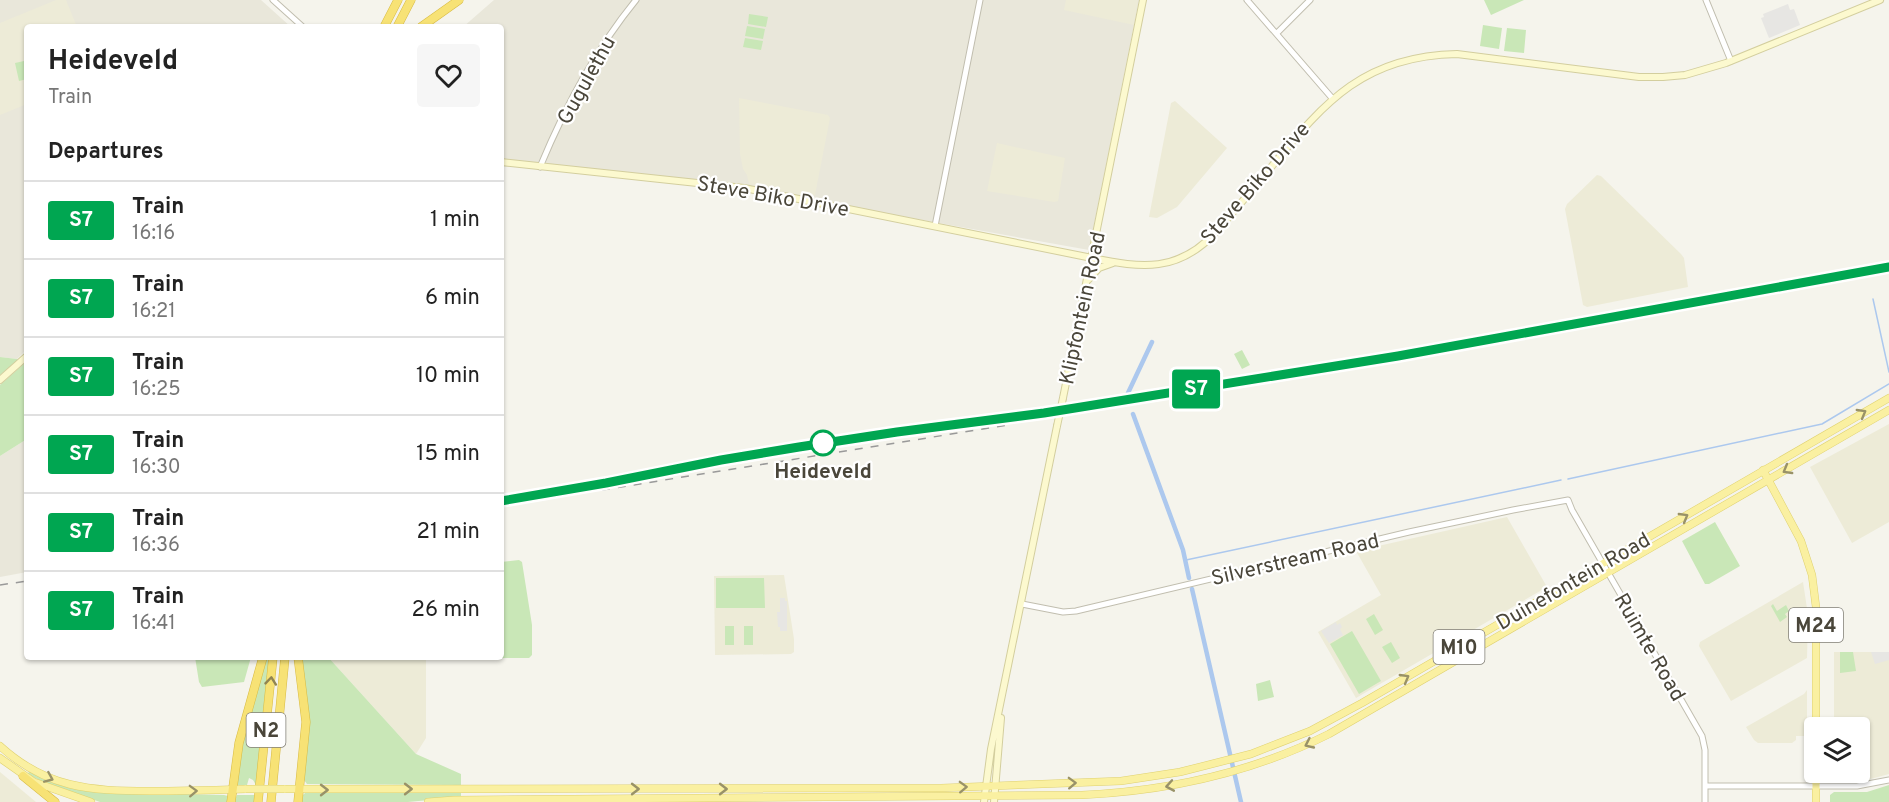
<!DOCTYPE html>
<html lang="en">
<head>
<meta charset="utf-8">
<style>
  body { margin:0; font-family:Overpass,sans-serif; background:#f6f6f6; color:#222; height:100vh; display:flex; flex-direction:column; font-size:22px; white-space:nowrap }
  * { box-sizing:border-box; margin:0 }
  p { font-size:20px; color:#767676 }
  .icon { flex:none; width:33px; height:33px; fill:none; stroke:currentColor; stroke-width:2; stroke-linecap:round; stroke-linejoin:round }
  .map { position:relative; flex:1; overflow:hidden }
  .details { position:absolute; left:24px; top:24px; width:480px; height:636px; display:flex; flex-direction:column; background:#fff; border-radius:6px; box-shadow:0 2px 4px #0004 }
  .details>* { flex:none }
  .badge { padding:0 12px; border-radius:4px; font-size:21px; line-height:39px }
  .fabs { position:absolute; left:1804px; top:717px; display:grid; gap:12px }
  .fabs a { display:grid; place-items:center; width:66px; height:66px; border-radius:6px; background:#fff; box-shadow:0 2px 4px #0004; font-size:30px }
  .map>.badge { position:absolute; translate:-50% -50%; box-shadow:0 0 0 3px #fff }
  h2 { padding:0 24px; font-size:22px; line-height:54px }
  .round { display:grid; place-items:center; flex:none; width:63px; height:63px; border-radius:6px; background:#f6f6f6 }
  .summary { display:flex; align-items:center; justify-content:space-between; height:102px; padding:0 24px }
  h1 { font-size:28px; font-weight:700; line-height:45px }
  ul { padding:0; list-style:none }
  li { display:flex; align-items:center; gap:18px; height:78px; padding:0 24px; border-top:2px solid #e0e0e0 }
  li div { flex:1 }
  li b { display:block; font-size:22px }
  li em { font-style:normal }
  li .badge { min-width:66px; font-weight:700; text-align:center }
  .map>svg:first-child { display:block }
</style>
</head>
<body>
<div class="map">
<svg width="1889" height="802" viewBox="0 0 1889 802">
  <rect width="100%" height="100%" fill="#f5f4ec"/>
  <!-- residential -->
  <path fill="#e9e7da" d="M 0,0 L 261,0 L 291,27 L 27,27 L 27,349 L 17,359 L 0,357 Z
    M 494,0 L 1139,0 L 1089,250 L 744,188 L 501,160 L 501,27 L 463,27 Z
    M 27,439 L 27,572 L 0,577 L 0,456 Z"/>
  <!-- education -->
  <path fill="#edebd7" d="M 56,0 L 66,0 L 77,27 L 27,27 L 27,104 L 0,115 L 0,23 Z
    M 1066,0 L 1138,0 L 1134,25 L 1064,10 Z
    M 739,98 L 828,115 L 830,118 L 815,195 L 809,197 L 749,184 L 747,175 L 743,169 L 740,154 Z
    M 1175,101 L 1227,148 L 1177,207 L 1157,218 L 1149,217 L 1171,103 Z
    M 997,143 L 1065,158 L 1058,201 L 1054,202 L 987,191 Z
    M 1597,175 L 1601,176 L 1681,254 L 1684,258 L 1688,287 L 1587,307 L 1583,305 L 1565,209 L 1567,204 Z
    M 1889,424 L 1889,522 L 1852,543 L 1810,467 Z
    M 1507,517 L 1547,587 L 1356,698 L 1318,632 L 1381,595 L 1356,551 Z
    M 784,575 L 794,639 L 794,652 L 791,654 L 715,655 L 714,576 Z
    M 1803,582 L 1808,615 L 1807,658 L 1731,701 L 1699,646 L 1700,642 Z
    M 1834,652 L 1889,652 L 1889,774 L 1867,780 L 1834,780 L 1834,773 L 1860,772 L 1860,728 L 1834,727 Z
    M 328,657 L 426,657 L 426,738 L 416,754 Z
    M 1807,690 L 1807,736 L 1796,736 L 1796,740 L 1792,743 L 1758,743 L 1754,740 L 1746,727 L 1804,694 Z
    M 0,772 L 36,802 L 0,802 Z"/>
  <!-- green -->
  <path fill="#c9e7b7" d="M 1484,0 L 1524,0 L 1491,15 Z
    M 749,14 L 768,17 L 766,27 L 748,24 Z
    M 1483,25 L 1502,28 L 1499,49 L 1480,46 Z
    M 747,26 L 765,29 L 763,39 L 745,36 Z
    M 1507,28 L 1526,30 L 1524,53 L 1504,51 Z
    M 745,38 L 763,41 L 761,50 L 743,47 Z
    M 24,61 L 27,79 L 19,81 L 15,63 Z
    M 1242,350 L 1250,365 L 1242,369 L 1234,354 Z
    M 0,357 L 17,359 L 18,361 L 0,375 Z
    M 27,361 L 27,439 L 0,456 L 0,385 Z
    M 1715,522 L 1740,566 L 1709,584 L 1705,584 L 1682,541 Z
    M 519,560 L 522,562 L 532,625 L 532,655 L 529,658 L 469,658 L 501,657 L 501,562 Z
    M 716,578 L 764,578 L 765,608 L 716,608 Z
    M 1773,604 L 1777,611 L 1786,605 L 1789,611 L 1785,614 L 1787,617 L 1780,622 L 1771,606 Z
    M 1374,614 L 1383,630 L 1375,635 L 1366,619 Z
    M 725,626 L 734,626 L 734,645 L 725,645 Z
    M 744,626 L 753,626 L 753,645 L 744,645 Z
    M 1352,631 L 1381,681 L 1359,694 L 1330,644 Z
    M 1391,642 L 1400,658 L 1392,663 L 1382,647 Z
    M 1840,652 L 1853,652 L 1856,671 L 1840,673 Z
    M 195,657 L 251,657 L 244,682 L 202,687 L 199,682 Z
    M 267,657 L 269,657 L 256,785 L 253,780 L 249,778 L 247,785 L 235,785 L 243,737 Z
    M 301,657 L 328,657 L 416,754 L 461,774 L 461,785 L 307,784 L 304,780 Z
    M 1270,680 L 1274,697 L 1258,701 L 1256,684 Z
    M 30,771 L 59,784 L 92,792 L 224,795 L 228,796 L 228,802 L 100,802 L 43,782 L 27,774 Z
    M 1889,785 L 1889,802 L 1830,802 L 1830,795 L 1834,792 L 1867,792 Z
    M 306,792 L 461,793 L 461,797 L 408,802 L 301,802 L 303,795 Z
    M 237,795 L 256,795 L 255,802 L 234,802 Z"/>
  <!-- parking -->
  <path fill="#e7e6e3" d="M 1788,4 L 1790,10 L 1794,9 L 1800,25 L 1769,38 L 1761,18 L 1764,17 L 1763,14 Z
    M 780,598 L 785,598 L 785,601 L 787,601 L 787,631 L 780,631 L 780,627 L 778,627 L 777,612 L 780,612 Z
    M 1336,622 L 1337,625 L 1340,623 L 1342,627 L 1340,629 L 1343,635 L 1329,643 L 1321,631 Z
    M 1871,652 L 1889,652 L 1889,660 L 1875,664 Z"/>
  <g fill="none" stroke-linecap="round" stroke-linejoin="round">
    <!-- stream -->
    <path stroke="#acc8ee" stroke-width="1.5" d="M 1873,299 L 1889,372
      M 1568,479 L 1822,424 L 1889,384
      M 1186,560 L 1561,480"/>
    <!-- canal -->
    <path stroke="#acc8ee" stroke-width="4.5" d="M 1128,393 L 1152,342
      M 1133,414 L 1183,550 L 1189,578
      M 1192,589 L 1241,802"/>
    <!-- tertiary casing -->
    <g stroke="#c1beaf" stroke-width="7">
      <path id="tertiary" d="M 273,0 L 303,27
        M 1247,0 L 1332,98
        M 1706,0 L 1731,61
        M 1277,33 L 1310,0
        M 540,167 C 565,107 595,50 636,0
        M 935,226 L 980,0
        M 1022,604 L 1063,612 L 1076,611 L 1409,532 L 1513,510 L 1568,500 L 1572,510 L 1702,736 L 1705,750 L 1705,802
        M 1705,786 L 1857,786 L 1889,780"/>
    </g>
    <!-- secondary casing -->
    <g stroke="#d3ce9e" stroke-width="8">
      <path id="secondary" d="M 501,162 L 744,188 L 1092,258 C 1142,268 1178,273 1216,232 C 1235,210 1254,188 1272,166 C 1326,100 1365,56 1457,54 L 1639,77 L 1663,77 L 1685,75 L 1726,63 L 1880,0
        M 1088,280 L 1099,268 L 1113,263
        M 0,380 L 27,356
        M 1063,398 L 1143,0
        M 984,802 L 991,749 L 1057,426
        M 994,802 L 1001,718"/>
    </g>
    <!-- primary casing -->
    <g stroke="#dfd170" stroke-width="8">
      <path id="primary" d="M 1763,470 L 1801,541 L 1812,575 L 1816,607 L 1816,728
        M 0,746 C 46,788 90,791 150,791 C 182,791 214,790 246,789
        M 0,758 L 34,782 L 91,802
        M 284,789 L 941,788 L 1121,781 L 1180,772 L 1251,754 L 1310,731 L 1362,703 L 1889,398
        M 428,802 L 454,800 L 1082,795 C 1169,791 1251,773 1329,734 L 1889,410
        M 1816,802 L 1816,772"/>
    </g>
    <!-- motorway casing -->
    <g stroke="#d7ba44" stroke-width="9">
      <path id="motorway" d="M 384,27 L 398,0
        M 397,27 L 411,0
        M 421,27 L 459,0
        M 23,776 L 55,802
        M 231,802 L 239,743 L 263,657
        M 258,802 L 273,657
        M 271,802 L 285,657
        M 298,802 L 306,722 L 298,657"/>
    </g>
    <!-- tertiary -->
    <use href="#tertiary" stroke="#fff" stroke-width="5"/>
    <!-- secondary -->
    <use href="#secondary" stroke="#fcf9cf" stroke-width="6"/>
    <!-- primary -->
    <use href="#primary" stroke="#faf0a1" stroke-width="7"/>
    <!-- motorway -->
    <use href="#motorway" stroke="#f7e275" stroke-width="8"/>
    <!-- rail -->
    <path stroke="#9a9a9a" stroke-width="1.5" stroke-dasharray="8 8" stroke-linecap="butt" d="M 602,490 L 1008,425
      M 501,498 L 599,482 L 732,455 L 896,429 L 1015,415 L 1401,353 L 1889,265
      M 0,585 L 27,581"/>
    <!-- secondary-bridge casing -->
    <g stroke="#d3ce9e" stroke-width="8" stroke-linecap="butt">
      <path id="secondary-bridge" d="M 1057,426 L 1063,398"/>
    </g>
    <!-- primary-bridge casing -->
    <g stroke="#dfd170" stroke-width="8" stroke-linecap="butt">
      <path id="primary-bridge" d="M 246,789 L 284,789"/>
    </g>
    <!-- secondary-bridge -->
    <use href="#secondary-bridge" stroke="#fcf9cf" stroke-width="6"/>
    <!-- primary-bridge -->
    <use href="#primary-bridge" stroke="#faf0a1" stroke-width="7"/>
  </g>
  <!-- one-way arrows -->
  <defs><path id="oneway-chevron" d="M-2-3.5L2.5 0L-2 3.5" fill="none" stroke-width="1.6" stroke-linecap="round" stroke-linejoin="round" transform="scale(1.5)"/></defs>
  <g stroke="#999268">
    <use href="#oneway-chevron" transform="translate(1862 413) rotate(-30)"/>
    <use href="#oneway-chevron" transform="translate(1787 470) rotate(150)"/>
    <use href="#oneway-chevron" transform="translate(1684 517) rotate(-30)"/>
    <use href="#oneway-chevron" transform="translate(1405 678) rotate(-30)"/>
    <use href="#oneway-chevron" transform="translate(1309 744) rotate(155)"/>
    <use href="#oneway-chevron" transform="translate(49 778) rotate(23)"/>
    <use href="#oneway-chevron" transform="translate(1072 783) rotate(-2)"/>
    <use href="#oneway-chevron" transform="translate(1170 786) rotate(170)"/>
    <use href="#oneway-chevron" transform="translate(963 787) rotate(-2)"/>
    <use href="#oneway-chevron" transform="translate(408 789)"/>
    <use href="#oneway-chevron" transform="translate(635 789)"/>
    <use href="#oneway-chevron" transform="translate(723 789)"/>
    <use href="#oneway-chevron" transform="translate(324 790)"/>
    <use href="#oneway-chevron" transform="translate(193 791) rotate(-2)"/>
  </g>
  <use stroke="#8f8452" href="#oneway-chevron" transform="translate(271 681) rotate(-84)"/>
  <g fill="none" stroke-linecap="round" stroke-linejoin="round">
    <!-- line casing -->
    <g stroke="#fff" stroke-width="14">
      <path id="line" d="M 501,501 L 606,483 L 721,460 L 799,447 L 897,432 L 1044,413 L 1398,356 L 1889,267"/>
    </g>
    <!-- line -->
    <use href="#line" stroke="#00a651" stroke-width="9"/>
  </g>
  <!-- markers -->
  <circle fill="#fff" stroke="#00a651" stroke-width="3" cx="823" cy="443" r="12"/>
  <g text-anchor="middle" stroke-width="4.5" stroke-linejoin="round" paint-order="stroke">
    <!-- shield labels -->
    <g fill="#fff" stroke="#807e75" stroke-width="1.5">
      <rect x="1789" y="608" width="54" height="34" rx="4.5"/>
      <rect x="1433.5" y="630" width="51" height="34" rx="4.5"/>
      <rect x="246.5" y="713" width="39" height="34" rx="4.5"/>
    </g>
    <g font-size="20" font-weight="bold" fill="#4a463a">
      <text x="1816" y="632">M24</text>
      <text x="1459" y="654">M10</text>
      <text x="266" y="737">N2</text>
    </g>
    <!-- street labels -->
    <g font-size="21" fill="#4a463a" stroke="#fff">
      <text transform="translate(586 80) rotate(-61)" y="7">Gugulethu</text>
      <text transform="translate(1255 183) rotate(-49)" y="7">Steve Biko Drive</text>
      <text transform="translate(773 196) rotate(10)" y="7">Steve Biko Drive</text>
      <text transform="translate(1082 308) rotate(-78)" y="7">Klipfontein Road</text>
      <text transform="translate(1295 559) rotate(-13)" y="7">Silverstream Road</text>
      <text transform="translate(1573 581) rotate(-30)" y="7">Duinefontein Road</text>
      <text transform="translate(1650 647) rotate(60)" y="7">Ruimte Road</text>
    </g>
    <!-- stop labels -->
    <g font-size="21" font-weight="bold" fill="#4a463a" stroke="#fff">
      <text x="823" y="478">Heideveld</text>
    </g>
  </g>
</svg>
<div class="fabs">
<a><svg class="icon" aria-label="layers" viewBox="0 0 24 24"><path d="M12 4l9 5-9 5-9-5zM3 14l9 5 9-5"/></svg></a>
</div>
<b class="badge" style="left:1196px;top:389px;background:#00a651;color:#fff">S7</b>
<section class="details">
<div class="summary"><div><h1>Heideveld</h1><p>Train</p></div><a class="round"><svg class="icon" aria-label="heart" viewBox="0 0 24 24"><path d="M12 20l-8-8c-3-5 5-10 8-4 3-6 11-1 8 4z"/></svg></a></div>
<h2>Departures</h2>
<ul>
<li><span class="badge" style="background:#00a651;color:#fff">S7</span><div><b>Train</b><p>16:16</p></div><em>1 min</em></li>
<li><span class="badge" style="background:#00a651;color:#fff">S7</span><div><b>Train</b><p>16:21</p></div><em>6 min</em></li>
<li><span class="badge" style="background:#00a651;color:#fff">S7</span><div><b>Train</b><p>16:25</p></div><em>10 min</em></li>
<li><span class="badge" style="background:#00a651;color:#fff">S7</span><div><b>Train</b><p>16:30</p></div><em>15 min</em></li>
<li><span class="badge" style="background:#00a651;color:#fff">S7</span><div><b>Train</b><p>16:36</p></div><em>21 min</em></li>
<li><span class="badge" style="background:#00a651;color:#fff">S7</span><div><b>Train</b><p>16:41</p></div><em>26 min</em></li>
</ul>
</section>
</div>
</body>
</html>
